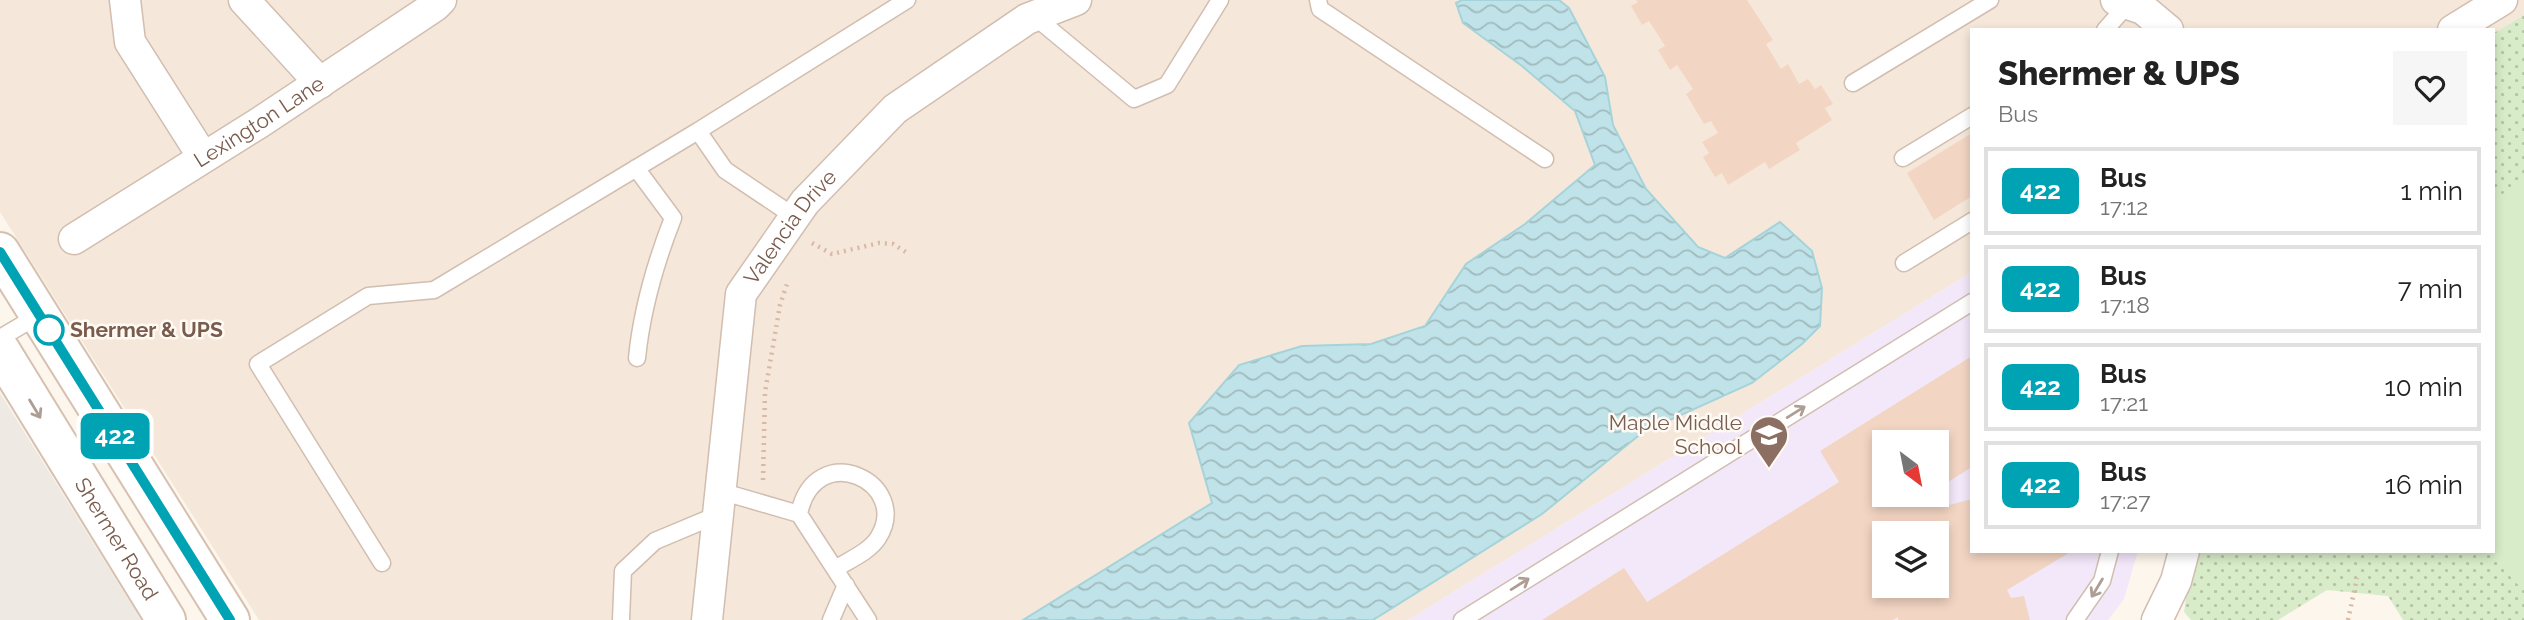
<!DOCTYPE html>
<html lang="en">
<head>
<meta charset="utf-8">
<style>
  body { margin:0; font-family:Raleway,sans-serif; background:#f6f6f6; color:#222; height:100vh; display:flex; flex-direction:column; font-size:26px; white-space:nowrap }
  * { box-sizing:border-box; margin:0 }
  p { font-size:23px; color:#767676 }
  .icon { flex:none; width:38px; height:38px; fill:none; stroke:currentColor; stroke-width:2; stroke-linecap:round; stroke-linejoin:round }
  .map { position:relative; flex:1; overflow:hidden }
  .drawer { position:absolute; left:1970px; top:28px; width:525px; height:525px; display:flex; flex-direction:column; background:#fff; border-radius:0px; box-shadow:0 4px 10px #0003 }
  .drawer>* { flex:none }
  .badge { padding:0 14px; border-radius:10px; font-size:24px; line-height:46px }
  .needle { width:46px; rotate:148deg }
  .controls { position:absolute; left:1872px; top:430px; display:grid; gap:14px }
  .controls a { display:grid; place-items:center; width:77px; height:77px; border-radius:0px; background:#fff; box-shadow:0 4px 10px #0003; font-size:35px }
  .map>.badge { position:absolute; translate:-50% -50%; box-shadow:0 0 0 4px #fff }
  .round { display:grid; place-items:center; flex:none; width:74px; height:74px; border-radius:0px; background:#f6f6f6 }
  .overview { display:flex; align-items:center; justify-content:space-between; height:119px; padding:0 28px }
  h1 { font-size:33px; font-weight:800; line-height:52px }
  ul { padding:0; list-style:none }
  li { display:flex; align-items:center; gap:21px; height:88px; margin:0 14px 10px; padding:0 14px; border:4px solid #e0e0e0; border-radius:0px }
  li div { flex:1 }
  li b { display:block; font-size:26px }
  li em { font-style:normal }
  li .badge { min-width:77px; font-weight:700; text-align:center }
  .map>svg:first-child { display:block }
</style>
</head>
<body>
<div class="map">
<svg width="2524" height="620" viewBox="0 0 2524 620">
  <defs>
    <pattern id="park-dots" width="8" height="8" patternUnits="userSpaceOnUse" patternTransform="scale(1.75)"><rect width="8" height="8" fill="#d8ecc9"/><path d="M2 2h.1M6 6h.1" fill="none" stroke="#b4c2a5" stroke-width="1.8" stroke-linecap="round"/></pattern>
    <pattern id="water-waves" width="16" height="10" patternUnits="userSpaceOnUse" patternTransform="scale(1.75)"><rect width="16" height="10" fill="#bfe3e8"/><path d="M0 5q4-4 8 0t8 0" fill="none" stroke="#a0bbbe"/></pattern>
  </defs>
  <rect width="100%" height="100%" fill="#fdf6ec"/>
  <!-- residential -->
  <path fill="#f5e8da" d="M 0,0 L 2524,0 L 2524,15 L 2494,33 L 2494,30 L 1972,30 L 1972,272 L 1408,620 L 259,620 L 0,212 Z"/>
  <!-- industrial -->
  <path fill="#efe9e4" d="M 0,393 L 141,620 L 0,620 Z"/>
  <!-- education -->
  <path fill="#f3e8fa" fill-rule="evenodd" d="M 1972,272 L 1972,551 L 2138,551 L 2124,599 L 2108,620 L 1408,620 ZM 1885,443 L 1937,443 L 1937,495 L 1885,495 ZM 1885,534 L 1937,534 L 1937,586 L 1885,586 Z"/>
  <!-- park -->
  <path fill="url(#park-dots)" d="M 2524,15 L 2524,620 L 2403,620 L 2388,596 L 2327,590 L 2278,620 L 2191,620 L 2184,612 L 2193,551 L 2494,551 L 2494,33 Z"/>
  <!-- pitch -->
  <path fill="#d8ecc9" d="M 2524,181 L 2524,590 L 2514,581 L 2490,551 L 2494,551 L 2494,199 Z"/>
  <!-- water -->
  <path fill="url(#water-waves)" stroke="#a5d3da" stroke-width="2" d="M 1462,0 L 1559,0 L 1569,8 L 1605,77 L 1613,125 L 1646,189 L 1698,247 L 1725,258 L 1780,222 L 1812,251 L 1822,288 L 1820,326 L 1802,344 L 1752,383 L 1643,432 L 1542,514 L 1373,620 L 1023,620 L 1212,503 L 1189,423 L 1239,365 L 1302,346 L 1371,344 L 1425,326 L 1466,264 L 1525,224 L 1595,165 L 1575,111 L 1522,66 L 1463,23 L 1456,3 Z"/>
  <!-- building -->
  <path fill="#f3d5c3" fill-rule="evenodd" d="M 1636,0 L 1747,0 L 1773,40 L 1766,44 L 1781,69 L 1788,64 L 1799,84 L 1808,79 L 1815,89 L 1821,85 L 1833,104 L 1825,108 L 1832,120 L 1796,143 L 1800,150 L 1769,169 L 1765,162 L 1728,185 L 1722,173 L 1715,177 L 1703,157 L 1709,153 L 1702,142 L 1718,133 L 1711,121 L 1704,124 L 1686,94 L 1693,89 L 1677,65 L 1670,70 L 1658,50 L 1665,46 L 1649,21 L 1642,25 L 1631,6 L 1638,2 Z
    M 1972,133 L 1972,196 L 1934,220 L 1907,173 Z
    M 1972,356 L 1972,467 L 1945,484 L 1949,505 L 1972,499 L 1972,551 L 2072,551 L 2007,590 L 2011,598 L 2024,596 L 2030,620 L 1898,620 L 1898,617 L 1893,620 L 1542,620 L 1624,568 L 1647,602 L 1839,482 L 1820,451 ZM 1885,443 L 1937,443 L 1937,495 L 1885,495 ZM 1885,534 L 1937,534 L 1937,586 L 1885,586 Z"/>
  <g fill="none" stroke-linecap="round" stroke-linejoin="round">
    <!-- service casing -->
    <g stroke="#d1beb0" stroke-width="19">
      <path id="service" d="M 1318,0 L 1320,9 L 1545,159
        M 1034,16 L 1134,99 L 1167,85 L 1220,0
        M 2105,30 L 2128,4
        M 1853,83 L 1990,0
        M 698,131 L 907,0
        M 1903,158 L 1972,116
        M 636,168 L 673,218 C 655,264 642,308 637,358
        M 1904,263 L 1972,221
        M 0,338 L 39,315
        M 720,491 L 799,514 L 868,620
        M 799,514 C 815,436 913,483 878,538 C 869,552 849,560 835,569
        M 382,563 L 258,364 L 368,296 L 434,290 L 698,131 L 725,170 L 795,217
        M 621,620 L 623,571 L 655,541 L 717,515
        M 831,620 L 846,585
        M 1462,620 L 1972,302
        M 2075,620 L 2102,581 L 2110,551"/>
    </g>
    <!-- minor casing -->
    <g stroke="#d1beb0" stroke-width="33">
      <g id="minor">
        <path d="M 125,0 L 130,42 L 203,157"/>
        <path d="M 244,0 L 320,83"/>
        <path d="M 2116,0 L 2143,9 L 2168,30"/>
        <path d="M 2453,30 L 2502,0"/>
        <path id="s1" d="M 74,239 L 259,123 L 435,6 L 441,0"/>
        <path id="s2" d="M 707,620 L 741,294 L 805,202 L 895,109 L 1027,19 L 1076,0"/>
        <path d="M 2157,620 L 2176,581 L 2184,551"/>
      </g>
    </g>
    <!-- secondary casing -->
    <g stroke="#d6c0b0" stroke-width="42">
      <g id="secondary">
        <path d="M 0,252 L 230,620"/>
        <path id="s3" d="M 0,350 L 166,620"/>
      </g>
    </g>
    <!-- path -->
    <path stroke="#d9b8a5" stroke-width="4.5" stroke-dasharray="2 5" stroke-linecap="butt" d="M 812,243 L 832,254 L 879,243 L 893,244 L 909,254
      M 763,480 L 765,392 L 780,305 L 788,281
      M 2348,620 L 2357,578"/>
    <!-- service -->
    <use href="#service" stroke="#fff" stroke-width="16"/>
    <!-- minor -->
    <use href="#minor" stroke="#fff" stroke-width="30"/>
    <!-- secondary -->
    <use href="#secondary" stroke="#fff" stroke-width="38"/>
  </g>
  <!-- one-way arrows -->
  <defs><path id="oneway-shaft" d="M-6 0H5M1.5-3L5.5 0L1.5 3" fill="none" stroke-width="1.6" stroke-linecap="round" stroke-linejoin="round" transform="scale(1.75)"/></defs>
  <g stroke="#af9d94">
    <use href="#oneway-shaft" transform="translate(35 409) rotate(59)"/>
    <use href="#oneway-shaft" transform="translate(1796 412) rotate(-32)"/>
    <use href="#oneway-shaft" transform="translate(1520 584) rotate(-32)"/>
    <use href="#oneway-shaft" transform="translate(2097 588) rotate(121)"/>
  </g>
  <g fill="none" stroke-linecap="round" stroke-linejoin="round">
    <!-- line casing -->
    <g stroke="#fff" stroke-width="16">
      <path id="line" d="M 0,252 L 230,620"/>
    </g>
    <!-- line -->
    <use href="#line" stroke="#00a3b4" stroke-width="10"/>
  </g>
  <!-- icons -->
  <defs>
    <g id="school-pin" transform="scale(2.0125)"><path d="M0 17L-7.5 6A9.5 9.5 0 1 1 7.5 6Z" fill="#8d6e63" stroke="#fffaf3"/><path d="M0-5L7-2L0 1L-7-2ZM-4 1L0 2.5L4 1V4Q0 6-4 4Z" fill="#fff"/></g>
  </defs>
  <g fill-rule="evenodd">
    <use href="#school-pin" x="1769" y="435"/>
  </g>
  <!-- markers -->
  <circle fill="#fff" stroke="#00a3b4" stroke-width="3.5" cx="49" cy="330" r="14"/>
  <g text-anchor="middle" stroke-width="5" stroke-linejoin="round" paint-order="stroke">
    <!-- street labels -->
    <g font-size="21" fill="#7a5c4d" stroke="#fffaf3">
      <text dy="7" stroke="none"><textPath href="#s1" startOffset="219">Lexington Lane</textPath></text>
      <text dy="7" stroke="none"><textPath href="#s2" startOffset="411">Valencia Drive</textPath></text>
      <text dy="7" stroke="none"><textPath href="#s3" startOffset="222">Shermer Road</textPath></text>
    </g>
    <!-- stop labels -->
    <g font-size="21" font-weight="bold" fill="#7a5c4d" stroke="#fffaf3" text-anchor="start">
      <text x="70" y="337">Shermer &amp; UPS</text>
    </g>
    <!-- education labels -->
    <g font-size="21" fill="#785e54" stroke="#fffaf3" text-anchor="end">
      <text x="1742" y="430">Maple Middle<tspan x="1742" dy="24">School</tspan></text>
    </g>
  </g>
</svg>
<div class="controls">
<a><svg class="needle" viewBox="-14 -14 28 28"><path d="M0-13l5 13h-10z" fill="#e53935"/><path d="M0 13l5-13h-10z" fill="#767676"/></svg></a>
<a><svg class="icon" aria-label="layers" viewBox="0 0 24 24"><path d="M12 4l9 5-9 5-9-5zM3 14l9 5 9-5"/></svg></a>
</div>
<b class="badge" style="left:115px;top:436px;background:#00a3b4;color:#fff">422</b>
<section class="drawer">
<div class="overview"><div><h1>Shermer &amp; UPS</h1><p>Bus</p></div><a class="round"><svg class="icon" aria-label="heart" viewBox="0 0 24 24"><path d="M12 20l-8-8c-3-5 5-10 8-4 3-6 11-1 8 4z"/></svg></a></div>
<ul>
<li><span class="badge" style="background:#00a3b4;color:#fff">422</span><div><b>Bus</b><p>17:12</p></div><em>1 min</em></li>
<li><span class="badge" style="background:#00a3b4;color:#fff">422</span><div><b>Bus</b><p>17:18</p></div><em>7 min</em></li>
<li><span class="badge" style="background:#00a3b4;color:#fff">422</span><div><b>Bus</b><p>17:21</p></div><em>10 min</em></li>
<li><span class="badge" style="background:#00a3b4;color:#fff">422</span><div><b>Bus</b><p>17:27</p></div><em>16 min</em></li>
</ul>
</section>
</div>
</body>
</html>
